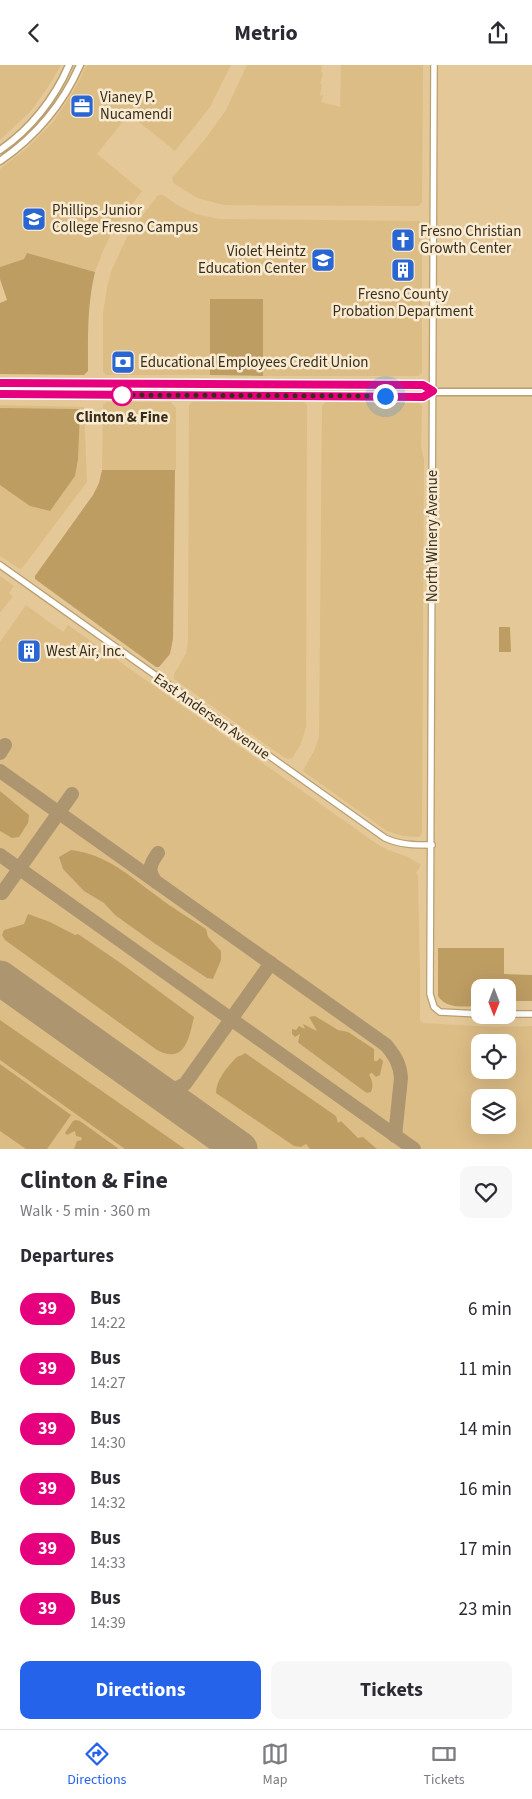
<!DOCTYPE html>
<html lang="en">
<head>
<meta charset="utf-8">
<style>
  body { margin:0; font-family:"Source Sans 3",sans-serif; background:#f7f7f7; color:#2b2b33; height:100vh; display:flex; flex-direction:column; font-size:19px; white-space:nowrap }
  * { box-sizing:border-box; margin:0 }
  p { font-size:16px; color:#7c7c81 }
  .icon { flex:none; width:28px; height:28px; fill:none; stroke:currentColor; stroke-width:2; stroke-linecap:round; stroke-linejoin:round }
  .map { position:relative; height:1084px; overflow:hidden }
  .panel { display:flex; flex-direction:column; background:#fff; flex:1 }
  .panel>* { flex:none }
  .badge { padding:0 10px; border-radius:16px; font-size:18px; line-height:32px }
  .needle { width:32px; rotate:180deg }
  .buttons { position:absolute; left:471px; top:914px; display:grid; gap:10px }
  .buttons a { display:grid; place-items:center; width:45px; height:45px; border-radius:10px; background:#fff; box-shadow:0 5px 20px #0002; font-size:25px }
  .you { position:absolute; width:25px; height:25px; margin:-12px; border:4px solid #fff; border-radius:50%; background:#1a73e8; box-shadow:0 0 0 8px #1a73e833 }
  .map>.badge { position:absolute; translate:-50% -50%; box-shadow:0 0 0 2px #fff }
  h2 { padding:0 20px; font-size:19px; line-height:45px }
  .round { display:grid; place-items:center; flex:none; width:52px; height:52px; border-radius:10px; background:#f7f7f7 }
  .summary { display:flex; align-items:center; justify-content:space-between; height:85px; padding:0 20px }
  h1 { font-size:24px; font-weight:700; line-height:38px }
  .cta { display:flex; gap:10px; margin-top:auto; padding:10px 20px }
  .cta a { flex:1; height:58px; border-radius:10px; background:#2563eb; color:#fff; font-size:20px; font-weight:700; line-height:58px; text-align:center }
  .cta a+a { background:#f7f7f7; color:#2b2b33 }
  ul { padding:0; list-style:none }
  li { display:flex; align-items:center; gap:15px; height:60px; padding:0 20px }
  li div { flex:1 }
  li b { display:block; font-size:19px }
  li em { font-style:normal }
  li .badge { min-width:55px; font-weight:700; text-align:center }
  header { display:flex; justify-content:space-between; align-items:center; height:65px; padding:0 20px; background:#fff; font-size:22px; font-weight:700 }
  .menu { display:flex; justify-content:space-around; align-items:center; height:70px; border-top:1px solid #e1e1e2; background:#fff; font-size:14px; color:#7c7c81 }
  .menu a { display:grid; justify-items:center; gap:2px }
  .menu .active { color:#2563eb }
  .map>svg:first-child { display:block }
</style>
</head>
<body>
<header><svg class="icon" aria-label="back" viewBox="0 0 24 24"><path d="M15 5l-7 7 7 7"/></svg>Metrio<svg class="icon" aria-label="share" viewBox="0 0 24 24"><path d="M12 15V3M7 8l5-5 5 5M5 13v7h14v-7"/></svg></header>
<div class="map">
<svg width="532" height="1084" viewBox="0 0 532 1084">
  <rect width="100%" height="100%" fill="#e4c897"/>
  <!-- built -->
  <path fill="#ddbd86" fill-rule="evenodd" d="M 0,0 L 61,0 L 48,22 L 31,46 L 0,75 Z
    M 87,0 L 231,0 L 210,42 L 175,86 L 129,49 L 97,89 L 142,126 L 113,165 L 103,186 L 95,207 L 27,189 L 24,194 L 0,202 L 0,104 L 27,83 L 53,57 L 73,27 Z
    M 247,0 L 322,0 L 321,7 L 323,8 L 320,19 L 322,19 L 320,30 L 323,31 L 321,37 L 340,42 L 341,0 L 423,0 L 422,137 L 419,141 L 224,140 L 197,133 L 173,118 L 172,113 L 206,73 L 226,45 Z
    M 158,130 L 163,130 L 179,141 L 196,149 L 219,154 L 419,156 L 422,159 L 422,308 L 418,311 L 263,311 L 263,234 L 211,234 L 210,310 L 106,310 L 103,306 L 103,249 L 107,222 L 112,204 L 129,168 Z
    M 106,337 L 171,337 L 176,343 L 176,405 L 102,405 L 103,340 Z
    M 192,337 L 304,337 L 307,340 L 306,662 L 301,679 L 292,693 L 288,694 L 285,693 L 174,614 L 174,609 L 186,589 L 188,575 L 189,340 Z
    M 325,337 L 419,338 L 422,341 L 421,382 L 424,394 L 422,768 L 419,772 L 403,771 L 387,766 L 304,707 L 303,705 L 314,686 L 319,672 L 322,341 Z
    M 0,340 L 84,342 L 87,417 L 23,502 L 20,504 L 0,491 Z
    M 0,511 L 14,521 L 9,528 L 13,531 L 0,548 Z
    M 26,540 L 63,567 L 68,560 L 377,779 L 388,785 L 408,792 L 421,800 L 416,808 L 418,810 L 420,908 L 420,955 L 423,958 L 494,962 L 532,961 L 532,1084 L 0,1084 L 0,577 ZM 480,978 L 508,978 L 508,1005 L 480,1005 ZM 480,1032 L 508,1032 L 508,1060 L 480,1060 Z"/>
  <!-- green -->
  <path fill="#be9d63" d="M 27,188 L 95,207 C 87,240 88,273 88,306 L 84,310 L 0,309 L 0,238 L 7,235 L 0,214 L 0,202 L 24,194 Z
    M 210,234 L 263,234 L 263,311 L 210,310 Z
    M 0,343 L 78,344 L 80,346 L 78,394 L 75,411 L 50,446 L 30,441 L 0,420 Z
    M 102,405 L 175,405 L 173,574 L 170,589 L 159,602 L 156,602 L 35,514 L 35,511 L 93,430 L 99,418 Z
    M 499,562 L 510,562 L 511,587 L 499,587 Z
    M 0,726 L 29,750 L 28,758 L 19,772 L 12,773 L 0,766 Z
    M 71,785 C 108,790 128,810 157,831 C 172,843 190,853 206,864 L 208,872 L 221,886 L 221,895 L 213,914 L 207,913 L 154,878 L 115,850 L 104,838 L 84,826 L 63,804 L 59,792 Z
    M 28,849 L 50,857 L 75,870 L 78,869 L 122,899 L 194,952 C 189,973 185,1000 157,985 L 5,875 L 2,870 L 4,865 L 24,859 Z
    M 438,883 L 504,883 L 504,909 L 532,910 L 532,936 L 508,936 L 508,922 L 480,922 L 480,941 C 465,941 447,945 438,931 Z
    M 315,951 L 338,965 L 348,967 L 374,984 L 374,996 L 377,996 L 380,993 L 383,996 L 380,1010 L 376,1012 L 372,1008 L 369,1009 C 372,1016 374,1020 371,1027 L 367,1028 L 357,1021 L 300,979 L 298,977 L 300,969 L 295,972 L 292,969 L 292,964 L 296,965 L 299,961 L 305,964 L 303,959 L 317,966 L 309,952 Z
    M 0,955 L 185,1084 L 125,1084 L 0,995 Z
    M 245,988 L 336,1051 L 338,1058 L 341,1056 L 358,1073 L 363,1072 L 377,1084 L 310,1084 L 306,1079 L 301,1082 L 294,1081 L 216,1028 C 216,1016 226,1003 235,994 C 238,990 242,991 245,988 Z
    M 0,999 L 71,1050 L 47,1084 L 26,1084 L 0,1066 Z
    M 76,1055 L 80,1056 L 119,1084 L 74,1084 L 77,1076 L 82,1075 L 81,1072 L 76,1071 L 75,1066 L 67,1070 L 65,1068 L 73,1056 Z"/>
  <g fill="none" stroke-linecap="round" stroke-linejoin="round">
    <!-- taxiway -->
    <path stroke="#ad966f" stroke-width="14" d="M 0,688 L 5,680
      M 0,706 L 386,980 C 395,991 400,999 401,1013 L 395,1071
      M 0,790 L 414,1084
      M 156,817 C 147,806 150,799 158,788
      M 2,828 L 72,729
      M 154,1023 L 172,1025 L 185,1019 L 271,898"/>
    <!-- runway -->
    <path stroke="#ad966f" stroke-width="35" d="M 0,913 L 240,1084"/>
    <!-- tertiary casing -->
    <g stroke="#ba9f70" stroke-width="8">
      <path id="tertiary" d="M 434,0 L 430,929 L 434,942 L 440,947 L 480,949
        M 0,500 L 385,773 C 400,780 415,780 432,780
        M 508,949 L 532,949"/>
    </g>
    <!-- secondary casing -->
    <g stroke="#ba9f70" stroke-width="9">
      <path id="secondary" d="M 0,85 C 30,65 55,33 69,0
        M 0,96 C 35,72 63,39 80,0
        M 0,318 L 423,320 L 433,327
        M 0,329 L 423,332 L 433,327 L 532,327"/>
    </g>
    <!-- tertiary -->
    <use href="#tertiary" stroke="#fff" stroke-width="5.5"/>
    <!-- secondary -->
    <use href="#secondary" stroke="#fff" stroke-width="6"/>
  </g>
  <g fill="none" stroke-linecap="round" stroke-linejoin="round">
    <!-- line casing -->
    <g stroke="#fff" stroke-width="11">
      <path id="line" d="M 0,318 L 423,320 L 433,326 L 423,332 L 0,329"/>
    </g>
    <!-- line -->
    <use href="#line" stroke="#e6007e" stroke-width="8"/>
    <!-- walk -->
    <path stroke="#382d19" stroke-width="5" stroke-dasharray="0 9" d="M 122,330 L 114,330 L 385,331"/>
  </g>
  <!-- icons -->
  <defs>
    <g id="office-square" transform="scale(1.25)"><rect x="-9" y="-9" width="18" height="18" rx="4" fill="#2a66d3" stroke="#f9ebd2"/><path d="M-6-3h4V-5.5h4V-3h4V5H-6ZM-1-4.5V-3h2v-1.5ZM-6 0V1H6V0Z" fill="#fff"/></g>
    <g id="school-square" transform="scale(1.25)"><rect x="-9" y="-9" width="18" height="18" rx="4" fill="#2a66d3" stroke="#f9ebd2"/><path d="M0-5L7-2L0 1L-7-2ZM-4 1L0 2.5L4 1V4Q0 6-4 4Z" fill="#fff"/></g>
    <g id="church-square" transform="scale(1.25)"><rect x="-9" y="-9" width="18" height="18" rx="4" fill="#2a66d3" stroke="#f9ebd2"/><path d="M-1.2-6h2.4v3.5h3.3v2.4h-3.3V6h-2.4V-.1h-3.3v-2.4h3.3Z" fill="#fff"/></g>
    <g id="building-square" transform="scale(1.25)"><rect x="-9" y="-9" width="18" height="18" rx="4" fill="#2a66d3" stroke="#f9ebd2"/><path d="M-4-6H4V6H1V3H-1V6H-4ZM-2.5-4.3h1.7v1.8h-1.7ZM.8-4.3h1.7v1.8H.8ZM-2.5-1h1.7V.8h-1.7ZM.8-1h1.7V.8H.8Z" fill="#fff"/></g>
    <g id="bank-square" transform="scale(1.25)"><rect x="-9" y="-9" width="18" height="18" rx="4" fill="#2a66d3" stroke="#f9ebd2"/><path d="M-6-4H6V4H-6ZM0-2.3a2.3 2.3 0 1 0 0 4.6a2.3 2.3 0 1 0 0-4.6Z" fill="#fff"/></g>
  </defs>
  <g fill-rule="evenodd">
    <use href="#office-square" x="82" y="41"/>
    <use href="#school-square" x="34" y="154"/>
    <use href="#church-square" x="403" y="175"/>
    <use href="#school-square" x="323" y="195"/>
    <use href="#building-square" x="403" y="205"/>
    <use href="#bank-square" x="123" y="297"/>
    <use href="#building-square" x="29" y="586"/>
  </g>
  <!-- markers -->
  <circle fill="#fff" stroke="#e6007e" stroke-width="2.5" cx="122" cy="330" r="10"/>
  <g text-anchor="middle" stroke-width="5" stroke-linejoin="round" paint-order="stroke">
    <!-- poi labels -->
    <g font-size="15" fill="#382d19" stroke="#f9ebd2" text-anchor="start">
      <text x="100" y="37">Vianey P.<tspan x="100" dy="17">Nucamendi</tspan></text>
      <text x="52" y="150">Phillips Junior<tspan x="52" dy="17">College Fresno Campus</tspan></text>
      <text x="420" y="171">Fresno Christian<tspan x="420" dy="17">Growth Center</tspan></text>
      <text x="306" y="191" text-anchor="end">Violet Heintz<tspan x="306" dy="17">Education Center</tspan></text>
      <text x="403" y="234" text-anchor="middle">Fresno County<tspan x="403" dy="17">Probation Department</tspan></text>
      <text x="140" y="302">Educational Employees Credit Union</text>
      <text x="46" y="591">West Air, Inc.</text>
    </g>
    <!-- stop labels -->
    <g font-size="15" font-weight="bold" fill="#382d19" stroke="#f9ebd2">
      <text x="122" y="357">Clinton &amp; Fine</text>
    </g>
    <!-- street labels -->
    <g font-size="15" fill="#382d19" stroke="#f9ebd2">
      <text transform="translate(432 471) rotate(-90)" y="5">North Winery Avenue</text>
      <text transform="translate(212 651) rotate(35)" y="5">East Andersen Avenue</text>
    </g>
  </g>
</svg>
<div class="buttons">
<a><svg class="needle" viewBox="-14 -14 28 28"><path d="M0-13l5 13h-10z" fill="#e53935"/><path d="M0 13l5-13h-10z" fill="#7c7c81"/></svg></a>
<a><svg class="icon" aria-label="locate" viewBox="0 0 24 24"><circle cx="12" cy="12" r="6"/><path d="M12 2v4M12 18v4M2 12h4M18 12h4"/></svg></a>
<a><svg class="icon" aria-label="layers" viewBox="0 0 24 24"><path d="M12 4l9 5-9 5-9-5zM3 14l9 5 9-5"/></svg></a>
</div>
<div class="you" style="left:385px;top:331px"></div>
</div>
<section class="panel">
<div class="summary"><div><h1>Clinton &amp; Fine</h1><p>Walk · 5 min · 360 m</p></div><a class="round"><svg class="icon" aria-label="heart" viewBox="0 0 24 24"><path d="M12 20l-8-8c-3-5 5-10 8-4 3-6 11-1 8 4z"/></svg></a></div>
<h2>Departures</h2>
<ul>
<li><span class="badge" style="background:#e6007e;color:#fff">39</span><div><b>Bus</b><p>14:22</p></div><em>6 min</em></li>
<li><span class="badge" style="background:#e6007e;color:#fff">39</span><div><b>Bus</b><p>14:27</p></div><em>11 min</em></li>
<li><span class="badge" style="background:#e6007e;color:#fff">39</span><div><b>Bus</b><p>14:30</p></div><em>14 min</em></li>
<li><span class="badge" style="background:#e6007e;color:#fff">39</span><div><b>Bus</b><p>14:32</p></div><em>16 min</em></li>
<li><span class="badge" style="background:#e6007e;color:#fff">39</span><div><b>Bus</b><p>14:33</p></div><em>17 min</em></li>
<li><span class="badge" style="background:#e6007e;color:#fff">39</span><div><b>Bus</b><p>14:39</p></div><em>23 min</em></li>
</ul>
<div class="cta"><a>Directions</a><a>Tickets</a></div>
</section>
<nav class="menu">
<a class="active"><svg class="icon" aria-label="directions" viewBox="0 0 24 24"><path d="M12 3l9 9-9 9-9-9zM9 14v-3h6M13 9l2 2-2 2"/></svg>Directions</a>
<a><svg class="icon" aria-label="map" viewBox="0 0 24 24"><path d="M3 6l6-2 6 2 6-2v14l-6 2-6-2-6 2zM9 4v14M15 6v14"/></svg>Map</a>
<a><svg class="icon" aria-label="tickets" viewBox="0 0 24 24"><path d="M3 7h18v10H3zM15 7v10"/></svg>Tickets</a>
</nav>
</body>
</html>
